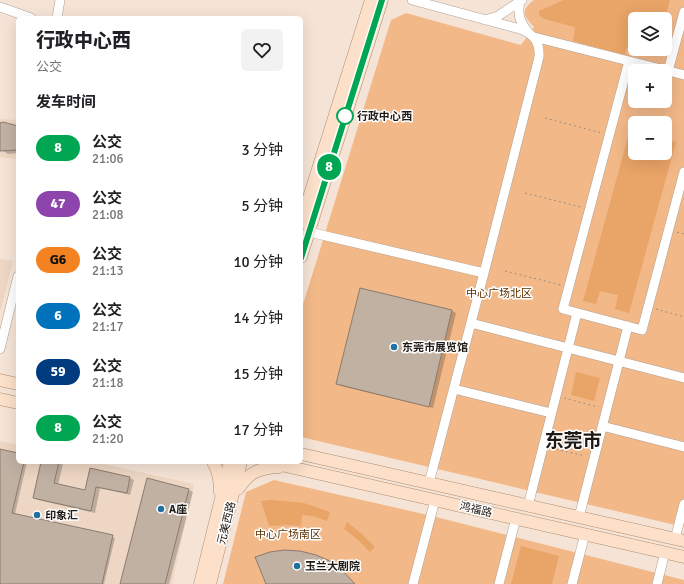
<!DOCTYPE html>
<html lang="zh">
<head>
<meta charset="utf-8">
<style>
  body { margin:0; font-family:Signika,"Noto Sans SC",sans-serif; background:#f2f2f2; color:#202124; height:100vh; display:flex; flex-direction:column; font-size:15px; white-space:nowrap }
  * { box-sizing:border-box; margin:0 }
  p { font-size:13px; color:#757577 }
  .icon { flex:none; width:22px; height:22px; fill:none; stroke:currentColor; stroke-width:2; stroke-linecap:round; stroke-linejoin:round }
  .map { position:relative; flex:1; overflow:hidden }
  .details { position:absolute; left:16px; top:16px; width:287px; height:448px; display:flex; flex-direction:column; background:#fff; border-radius:6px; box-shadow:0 4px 16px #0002 }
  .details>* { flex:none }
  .badge { padding:0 8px; border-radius:13px; font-size:14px; line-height:26px }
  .buttons { position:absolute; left:628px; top:12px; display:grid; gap:8px }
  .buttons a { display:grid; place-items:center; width:44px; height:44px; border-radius:6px; background:#fff; box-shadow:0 4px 16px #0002; font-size:20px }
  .map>.badge { position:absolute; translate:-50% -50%; box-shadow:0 0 0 2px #fff }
  h2 { padding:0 20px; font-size:15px; line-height:36px }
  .round { display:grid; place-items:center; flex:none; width:42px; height:42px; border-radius:6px; background:#f2f2f2 }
  .headline { display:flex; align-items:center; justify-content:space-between; height:68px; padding:0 20px }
  h1 { font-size:19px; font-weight:800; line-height:30px }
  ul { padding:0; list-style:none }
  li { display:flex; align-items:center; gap:12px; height:56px; padding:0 20px }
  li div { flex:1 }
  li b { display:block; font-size:15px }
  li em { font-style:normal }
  li .badge { min-width:44px; font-weight:700; text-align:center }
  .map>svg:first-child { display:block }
</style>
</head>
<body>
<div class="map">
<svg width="684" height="584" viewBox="0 0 684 584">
  <rect width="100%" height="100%" fill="#f5e4d6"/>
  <!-- built -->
  <path fill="#edd6c3" d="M 0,119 L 18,120 L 18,159 L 0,157 Z
    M 0,259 L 13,261 L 0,313 Z
    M 0,441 L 18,445 L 18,462 L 95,462 L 194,484 L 172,584 L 0,584 Z"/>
  <!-- green -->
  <path fill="#f2b888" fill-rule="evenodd" d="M 534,0 L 684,0 L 684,527 L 301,437 L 301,311 L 391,20 L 406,13 L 521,45 L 534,27 C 523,15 520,11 534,0 ZM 635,19 L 665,19 L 665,49 L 635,49 ZM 635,71 L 665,71 L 665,101 L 635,101 ZM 635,123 L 665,123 L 665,153 L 635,153 Z
    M 274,480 L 428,515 L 684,580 L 684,584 L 223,584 L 246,492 Z"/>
  <!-- water -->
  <path fill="#e9a467" d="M 564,0 L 670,0 L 665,19 L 635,19 L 635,49 L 627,47 L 625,55 L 573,41 L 575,27 L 544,19 L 539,15 L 539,11 Z
    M 630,130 L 635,131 L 635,153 L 665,153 L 665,140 L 676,142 L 629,313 L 615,309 L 618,295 L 600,291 L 596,304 L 583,301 Z
    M 576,372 L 600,378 L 594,401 L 571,395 Z
    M 272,500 L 304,503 L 330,512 L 327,521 L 312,516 L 302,515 L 301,526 L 288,525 L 269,526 L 261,501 Z
    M 347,522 L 362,534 L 375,547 L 370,552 L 357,539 L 344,529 Z
    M 521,546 L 559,556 L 552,584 L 511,584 Z"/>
  <!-- shadow -->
  <path fill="#0003" d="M 0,125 L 18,127 L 18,153 L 8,154 L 0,149 Z
    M 361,289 L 452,311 L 456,313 L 433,408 L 341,386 L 338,384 Z
    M 0,450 L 18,454 L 18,462 L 27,462 L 15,514 L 115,538 L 104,584 L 0,584 Z
    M 42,462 L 58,462 L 63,464 L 58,485 L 86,491 L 90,469 L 130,478 L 134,480 L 130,495 L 100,488 L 95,513 L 38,500 L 34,498 Z
    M 148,479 L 189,490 L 193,492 L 169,584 L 121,584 Z"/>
  <!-- building -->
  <path fill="#c1b1a3" stroke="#8a7b6f" d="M 3,122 L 18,126 L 18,150 L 0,151 L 0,123 Z
    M 360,288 L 452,310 L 429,407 L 336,384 Z
    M 0,449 L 18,453 L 18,462 L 24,462 L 12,513 L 113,535 L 102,584 L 0,584 Z
    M 41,462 L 59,462 L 54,483 L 85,490 L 90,468 L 130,477 L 127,493 L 96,487 L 91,511 L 33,498 Z
    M 147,478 L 189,489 L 165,584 L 120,584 Z
    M 285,550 L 300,551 L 316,555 L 330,561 L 342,570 L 355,584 L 266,584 L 255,557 L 270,552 Z"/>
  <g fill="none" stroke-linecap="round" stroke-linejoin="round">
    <!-- minor casing -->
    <g stroke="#b0a093" stroke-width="10">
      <path id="minor" d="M 520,1 C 517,15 520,22 528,32
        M 0,7 L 31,18
        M 57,18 L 60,0
        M 485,20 L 498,16 L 522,0
        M 534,37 L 684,75
        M 629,61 L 563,309 L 642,330 L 684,172
        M 668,71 L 684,12
        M 309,232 L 484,273 L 539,57 C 540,42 534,34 520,29 L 412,0
        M 471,323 L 684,378
        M 0,349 L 18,276
        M 454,389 L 551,413
        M 602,426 L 684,447
        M 429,483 L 484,273
        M 528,506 L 577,313
        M 579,517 L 628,326
        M 675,539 L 684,504
        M 413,584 L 435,500
        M 499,584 L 516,518
        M 572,584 L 585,534
        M 657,584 L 665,552"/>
    </g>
    <!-- major casing -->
    <g stroke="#ae8e73" stroke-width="13">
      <path id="major" d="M 301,223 L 371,0
        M 301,257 L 382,0
        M 0,380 L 18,384
        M 0,399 L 18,403
        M 301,454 L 684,541
        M 213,462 C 218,470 220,482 220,492
        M 268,462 L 684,557
        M 238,489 C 249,472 259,468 279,467
        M 200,584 L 230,462
        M 210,584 L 241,462"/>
    </g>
    <!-- path -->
    <path stroke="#9c8f85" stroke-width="1" stroke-dasharray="2 3" stroke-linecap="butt" d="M 545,118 L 602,133
      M 525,193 L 581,207
      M 677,232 L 684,234
      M 505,271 L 561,285
      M 656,309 L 684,317
      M 564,398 L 598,407
      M 551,448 L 585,456"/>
    <!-- minor -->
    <use href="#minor" stroke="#fff" stroke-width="9"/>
    <!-- major -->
    <use href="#major" stroke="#fce0c9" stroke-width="12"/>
  </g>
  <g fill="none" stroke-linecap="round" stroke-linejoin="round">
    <!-- line casing -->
    <g stroke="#fff" stroke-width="9">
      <path id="line" d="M 301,258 L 382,0"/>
    </g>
    <!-- line -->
    <use href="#line" stroke="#00a651" stroke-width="6"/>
  </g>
  <!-- markers -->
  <circle fill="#fff" stroke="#00a651" stroke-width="2" cx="345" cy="116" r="8"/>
  <g fill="#2170a2" stroke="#fff" stroke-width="1.5">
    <circle cx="394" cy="347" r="4"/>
    <circle cx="161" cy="509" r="4"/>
    <circle cx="37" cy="515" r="4"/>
    <circle cx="297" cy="566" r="4"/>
  </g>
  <g text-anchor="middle" stroke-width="3" stroke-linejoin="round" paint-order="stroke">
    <!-- stop labels -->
    <g font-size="11" font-weight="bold" fill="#201a15" stroke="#fff" text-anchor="start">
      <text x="357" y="120">行政中心西</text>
    </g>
    <!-- park labels -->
    <g font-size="11" fill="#5c3000" stroke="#fff">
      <text x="499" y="297">中心广场北区</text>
      <text x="288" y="538">中心广场南区</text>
    </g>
    <!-- poi labels -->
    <g font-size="11" font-weight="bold" fill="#201a15" stroke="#fff" text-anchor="start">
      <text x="402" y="351">东莞市展览馆</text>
      <text x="169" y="513">A座</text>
      <text x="45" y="519">印象汇</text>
      <text x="305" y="570">玉兰大剧院</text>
    </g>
    <!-- street labels -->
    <g font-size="11" fill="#201a15" stroke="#fff">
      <text transform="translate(476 509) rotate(13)" y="4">鸿福路</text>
      <text transform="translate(226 523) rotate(-76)" y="4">元美西路</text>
    </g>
    <!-- town labels -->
    <g font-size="19" font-weight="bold" fill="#201a15" stroke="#fff">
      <text x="573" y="447">东莞市</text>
    </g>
  </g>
</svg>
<div class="buttons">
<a><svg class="icon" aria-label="layers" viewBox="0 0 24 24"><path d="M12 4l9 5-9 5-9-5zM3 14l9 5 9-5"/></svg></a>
<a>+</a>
<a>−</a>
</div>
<b class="badge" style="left:329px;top:167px;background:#00a651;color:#fff">8</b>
<section class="details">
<div class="headline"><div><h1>行政中心西</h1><p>公交</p></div><a class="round"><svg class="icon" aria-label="heart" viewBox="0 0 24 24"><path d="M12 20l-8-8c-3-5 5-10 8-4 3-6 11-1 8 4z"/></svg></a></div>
<h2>发车时间</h2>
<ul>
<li><span class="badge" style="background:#00a651;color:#fff">8</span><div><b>公交</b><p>21:06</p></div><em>3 分钟</em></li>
<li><span class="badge" style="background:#8e44ad;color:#fff">47</span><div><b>公交</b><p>21:08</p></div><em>5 分钟</em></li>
<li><span class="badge" style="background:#f58220;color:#111">G6</span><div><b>公交</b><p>21:13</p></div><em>10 分钟</em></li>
<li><span class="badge" style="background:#0072bc;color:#fff">6</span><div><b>公交</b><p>21:17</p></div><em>14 分钟</em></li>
<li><span class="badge" style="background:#003b80;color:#fff">59</span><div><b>公交</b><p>21:18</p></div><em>15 分钟</em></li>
<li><span class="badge" style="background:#00a651;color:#fff">8</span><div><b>公交</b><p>21:20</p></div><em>17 分钟</em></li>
</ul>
</section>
</div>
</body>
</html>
